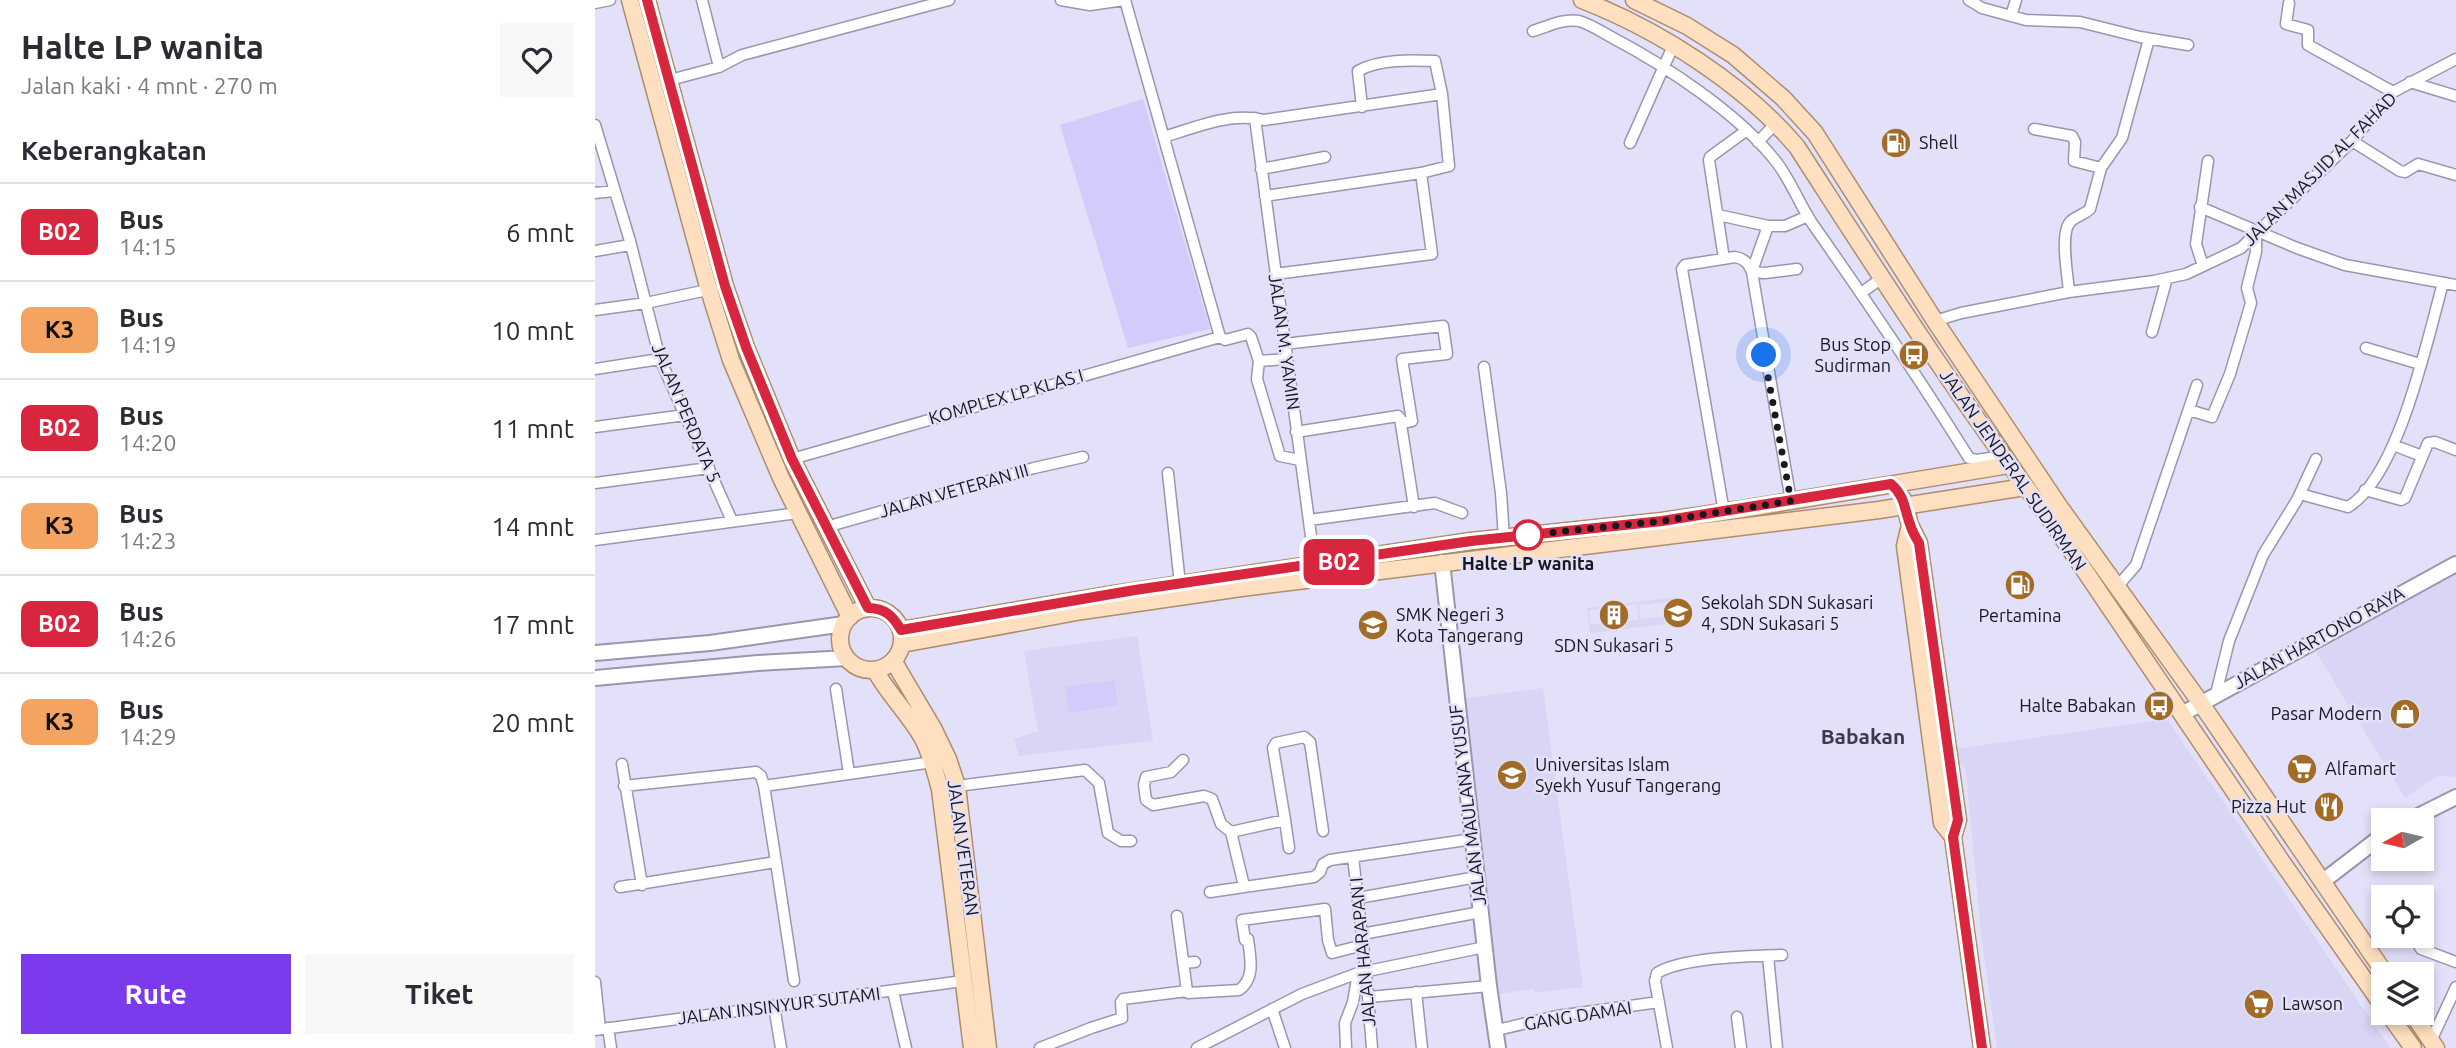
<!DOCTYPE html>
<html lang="id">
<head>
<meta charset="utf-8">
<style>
  body { margin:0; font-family:Ubuntu,sans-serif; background:#f7f7f7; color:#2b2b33; height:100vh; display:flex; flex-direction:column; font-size:26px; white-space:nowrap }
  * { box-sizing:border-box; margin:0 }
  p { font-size:23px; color:#7c7c81 }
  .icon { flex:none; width:38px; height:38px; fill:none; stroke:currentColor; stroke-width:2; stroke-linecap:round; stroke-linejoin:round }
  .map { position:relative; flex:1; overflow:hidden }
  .drawer { display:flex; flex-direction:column; background:#fff; width:595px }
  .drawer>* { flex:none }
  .badge { padding:0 14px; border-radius:10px; font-size:24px; line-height:46px }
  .needle { width:46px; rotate:262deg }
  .fabs { position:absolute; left:1776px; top:808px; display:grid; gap:14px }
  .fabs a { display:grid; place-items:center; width:63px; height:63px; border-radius:0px; background:#fff; box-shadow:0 4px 10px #0003; font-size:35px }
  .you { position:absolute; width:35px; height:35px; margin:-18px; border:5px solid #fff; border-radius:50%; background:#1a73e8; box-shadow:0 0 0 10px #1a73e833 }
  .map>.badge { position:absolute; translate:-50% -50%; box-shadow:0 0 0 4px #fff }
  h2 { padding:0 21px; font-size:26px; line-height:63px }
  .round { display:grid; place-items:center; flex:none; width:74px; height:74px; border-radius:0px; background:#f7f7f7 }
  .overview { display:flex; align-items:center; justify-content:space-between; height:119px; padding:0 21px }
  h1 { font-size:33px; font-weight:600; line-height:52px }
  .action { display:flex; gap:14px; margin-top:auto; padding:14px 21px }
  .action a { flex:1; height:80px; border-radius:0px; background:#7c3aed; color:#fff; font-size:28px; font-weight:600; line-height:80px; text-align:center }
  .action a+a { background:#f7f7f7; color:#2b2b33 }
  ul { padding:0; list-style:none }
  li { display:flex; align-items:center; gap:21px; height:98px; padding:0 21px; border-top:2px solid #e1e1e2 }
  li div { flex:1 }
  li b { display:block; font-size:26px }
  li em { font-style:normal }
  li .badge { min-width:77px; font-weight:700; text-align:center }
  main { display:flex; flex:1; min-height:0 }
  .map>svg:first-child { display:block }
</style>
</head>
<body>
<main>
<section class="drawer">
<div class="overview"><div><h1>Halte LP wanita</h1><p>Jalan kaki · 4 mnt · 270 m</p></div><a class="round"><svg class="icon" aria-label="heart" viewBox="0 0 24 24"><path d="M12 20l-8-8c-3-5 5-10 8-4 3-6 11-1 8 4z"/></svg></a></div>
<h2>Keberangkatan</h2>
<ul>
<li><span class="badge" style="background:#d7263d;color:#fff">B02</span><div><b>Bus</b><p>14:15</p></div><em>6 mnt</em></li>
<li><span class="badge" style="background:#f4a460;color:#111">K3</span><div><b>Bus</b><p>14:19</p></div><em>10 mnt</em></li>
<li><span class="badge" style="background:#d7263d;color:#fff">B02</span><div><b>Bus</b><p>14:20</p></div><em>11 mnt</em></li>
<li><span class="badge" style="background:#f4a460;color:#111">K3</span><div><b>Bus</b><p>14:23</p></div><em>14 mnt</em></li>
<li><span class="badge" style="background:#d7263d;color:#fff">B02</span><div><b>Bus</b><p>14:26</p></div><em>17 mnt</em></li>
<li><span class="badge" style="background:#f4a460;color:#111">K3</span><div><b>Bus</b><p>14:29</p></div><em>20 mnt</em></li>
</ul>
<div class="action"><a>Rute</a><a>Tiket</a></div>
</section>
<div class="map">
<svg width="1861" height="1048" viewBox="0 0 1861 1048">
  <rect width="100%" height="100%" fill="#e3e0f9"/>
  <!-- built -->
  <path fill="#d8d5f5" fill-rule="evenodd" d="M 1861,572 L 1861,777 L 1844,775 L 1810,798 L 1721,652 Z
    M 1084,597 L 1087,622 L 995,633 L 992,608 ZM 1079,601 L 1081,615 L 1045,619 L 1044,605 ZM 1042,604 L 1044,620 L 996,625 L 994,610 Z
    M 542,636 L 558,741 L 424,756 L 419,739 L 443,731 L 429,651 Z
    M 948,688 L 988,987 L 940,993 L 939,989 L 903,994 L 864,699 Z
    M 1572,719 L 1795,1048 L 1402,1048 L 1386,933 L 1371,770 L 1353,750 Z"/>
  <!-- pitch -->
  <path fill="#d2ccfd" d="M 548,99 L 615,329 L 533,348 L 465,125 Z
    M 520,680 L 522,705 L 474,713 L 471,687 Z"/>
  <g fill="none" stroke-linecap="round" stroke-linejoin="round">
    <!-- street casing -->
    <g stroke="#9996ae" stroke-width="13">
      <path id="street" d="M 107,0 L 124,67
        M 466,0 L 495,5 L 529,0
        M 530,0 L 625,337 L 630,340 L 653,334 L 656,337 L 664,361 L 691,359
        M 1374,0 L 1387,8 L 1431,20 L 1485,22 L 1545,37 L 1593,45
        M 0,3 L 15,0
        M 1694,3 L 1691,24 L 1713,30 L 1713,45 L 1798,92
        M 1416,16 L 1421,0
        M 938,31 C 951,27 969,18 984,21 C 995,24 1007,32 1018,38 C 1071,66 1141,112 1179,159 C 1195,178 1203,202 1217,223 C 1271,300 1324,378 1374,458 L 1382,460 L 1408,456
        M 75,80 L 124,67 L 147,55 L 354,0
        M 1815,82 L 1861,96
        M 660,118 L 720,566
        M 0,125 L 35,241 L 65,359 L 137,521
        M 1439,129 L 1477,136 L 1480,142 L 1479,161 L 1506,168
        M 569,137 C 601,127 636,112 669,120 L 847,94
        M 1757,141 L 1805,171 L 1810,172 L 1823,164 L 1861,175
        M 1163,142 L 1181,123
        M 1035,143 L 1078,46
        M 666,169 L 730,157
        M 0,193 L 19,191
        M 670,196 L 826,173 L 854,166 L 847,94 L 840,61 C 816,60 784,59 763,71 L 767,107
        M 1605,207 L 1702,248 L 1750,265 L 1861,285
        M 1123,215 L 1173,226 L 1190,226 L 1213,216
        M 0,251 L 35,245
        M 1129,259 L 1114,160 L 1115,157 L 1152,130
        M 1608,266 L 1601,244 L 1613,161
        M 1157,271 L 1173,226
        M 680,274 L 837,254 L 826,173
        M 1474,292 C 1473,276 1464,232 1476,221 C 1482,216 1490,214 1495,209 L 1506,168 L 1527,138 L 1554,39
        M 1266,293 L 1287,278
        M 0,310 L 51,303 L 117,289
        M 1340,321 L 1366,313 L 1474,292 L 1559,281 L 1591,274 L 1646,248 L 1757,141 L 1798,92 L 1861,59
        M 1557,332 L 1572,278
        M 689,344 L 848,326 L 852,354 L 807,359 L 817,421 L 806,423
        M 1771,348 L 1825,364
        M 1309,356 L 1329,342
        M 664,361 L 662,379 L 685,456 L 705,460
        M 889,367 L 906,493 L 909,538
        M 0,369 L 65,359
        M 1594,410 L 1617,417 L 1635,374 L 1656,303 L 1652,288 L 1661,252 L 1661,236
        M 0,427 L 90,415
        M 701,432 L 803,416 L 805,418 L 819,507
        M 1798,445 L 1827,456
        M 197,459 L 625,337
        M 573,473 L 585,584
        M 0,483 L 114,468
        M 1770,490 L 1806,500 L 1810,498 L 1833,443 L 1840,442 L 1861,450
        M 1705,494 L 1753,507 C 1804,476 1832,340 1848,283
        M 1196,501 L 1157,272 L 1170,273 L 1202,269
        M 1129,512 L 1087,269 L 1090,265 L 1140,257 C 1150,259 1153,263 1157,272
        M 714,520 L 840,503 L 867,513
        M 231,527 L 439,468 L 488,457
        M 0,540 L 203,513
        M 1522,587 L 1541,565 L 1602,385
        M 241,689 L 254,773
        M 1621,694 L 1634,641 L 1668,555 L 1702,500 L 1721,459
        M 588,760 L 576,772 L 551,777 L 549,785 L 551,800 L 558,805 L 609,796 L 617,799 L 626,824 L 636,832 L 649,886
        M 27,764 L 47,885
        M 29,786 L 161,772 L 166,776 L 169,786 L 181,862
        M 169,786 L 338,762
        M 362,786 L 490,770 L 504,783 L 513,833 L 526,841 L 536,841
        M 690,820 L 694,848
        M 636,832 L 690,820 L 678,748 L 681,743 L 709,737 L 715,742 L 728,831
        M 758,857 L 771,971 L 777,1048
        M 25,887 L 181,862 L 199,981
        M 615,892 L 719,877 L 725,872 L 728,864 L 735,860 L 878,839
        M 763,898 L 882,877
        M 582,916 L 592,991
        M 1827,925 L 1831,910
        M 767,934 L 886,912
        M 1824,936 L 1823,944 L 1826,949 L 1861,962
        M 1173,956 L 1182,1048
        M 588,963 L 600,962
        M 0,982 L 5,1029
        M 298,991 L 311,1048
        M 821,992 L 827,1048
        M 774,997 L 894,986
        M 179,1006 L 186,1048
        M 677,1009 L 690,1048
        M 1142,1017 L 1146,1048
        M 13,1028 L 16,1048
        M 0,1030 L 368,981
        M 902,1030 L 962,1016 L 1064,1002
        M 1836,1041 L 1861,987
        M 445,1048 L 496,1028 L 527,1018 L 526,1002 L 528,999 L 592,991 L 593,993 L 644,990 C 661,978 655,957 653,939 L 650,940 L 647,920 L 730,909 L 733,940 L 737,953 L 768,945
        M 602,1048 L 707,994 L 763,973 L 890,947
        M 751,1048 L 750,1023 L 758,1002 L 763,973
        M 1072,1048 L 1060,981 L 1062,973 C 1089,957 1155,956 1187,955"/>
    </g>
    <!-- secondary casing -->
    <g stroke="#9996ae" stroke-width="18">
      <path id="secondary" d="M 847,562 L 894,986 L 903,1048
        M 0,653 L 115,643 L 249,624
        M 0,678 L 163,663 L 252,658
        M 1587,714 L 1861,564
        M 1813,821 L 1861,797
        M 1727,882 L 1788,835"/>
    </g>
    <!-- primary casing -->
    <g stroke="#ae8d6d" stroke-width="19">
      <path id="primary" d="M 35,0 L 114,290 L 136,360 L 186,478 L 255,617
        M 52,0 L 130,286 L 151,347 L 197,459 L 273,608
        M 987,0 C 1064,30 1149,84 1202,147 C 1283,272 1362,397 1452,515 L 1687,862 L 1788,1006
        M 1039,0 L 1092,26 L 1138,55 L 1188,98 L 1220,133 L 1340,321 L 1464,506 L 1605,702 L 1791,975
        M 1308,499 L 1315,525 L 1324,543 L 1363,820 L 1358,837 L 1387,1048
        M 1315,525 L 1310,546 L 1347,823 L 1358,837
        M245 639a31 31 0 1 1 62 0a31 31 0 1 1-62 0Z
        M 306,630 L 518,594 L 876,541 L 1067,521 L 1148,509 L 1414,465
        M 307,644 L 487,611 L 646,588 L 1284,510 L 1430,487
        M 299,662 L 338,728 L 353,759 L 362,786 L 393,1048
        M 280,670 C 293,694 314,714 327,737 C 336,753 340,772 345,789 L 377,1048
        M 1793,1013 L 1818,1048
        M 1817,1013 L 1841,1048"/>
    </g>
    <!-- street -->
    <use href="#street" stroke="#fff" stroke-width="10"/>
    <!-- secondary -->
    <use href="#secondary" stroke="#fff" stroke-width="14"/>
    <!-- primary -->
    <use href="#primary" stroke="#fee0c0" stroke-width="16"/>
  </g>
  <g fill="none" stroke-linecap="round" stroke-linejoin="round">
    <!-- line casing -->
    <g stroke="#fff" stroke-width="16">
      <path id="line" d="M 52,0 L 130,286 L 151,347 L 197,459 L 273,608 C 290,608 298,616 306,630 L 540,590 L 876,541 L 1067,521 L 1296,484 C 1311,497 1309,510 1316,527 C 1318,533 1321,538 1324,543 L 1363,820 L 1358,837 L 1387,1048"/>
    </g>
    <!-- line -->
    <use href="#line" stroke="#d7263d" stroke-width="10"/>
    <!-- walk -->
    <path stroke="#191720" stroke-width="7" stroke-dasharray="0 12.6" d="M 933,535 L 1067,521 L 1196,501 L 1169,355"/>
  </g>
  <!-- icons -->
  <defs>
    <g id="fuel-disc" transform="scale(1.575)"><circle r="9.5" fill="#a26b27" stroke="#e3e0f9"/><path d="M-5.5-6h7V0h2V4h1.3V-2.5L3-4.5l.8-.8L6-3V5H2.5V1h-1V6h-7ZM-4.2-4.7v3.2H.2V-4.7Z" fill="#fff"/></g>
    <g id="bus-disc" transform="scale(1.575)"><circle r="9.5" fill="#a26b27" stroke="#e3e0f9"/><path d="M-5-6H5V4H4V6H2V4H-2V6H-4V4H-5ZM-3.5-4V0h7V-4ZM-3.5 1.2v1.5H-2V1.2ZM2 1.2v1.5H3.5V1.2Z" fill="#fff"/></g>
    <g id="school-disc" transform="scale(1.575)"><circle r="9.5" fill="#a26b27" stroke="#e3e0f9"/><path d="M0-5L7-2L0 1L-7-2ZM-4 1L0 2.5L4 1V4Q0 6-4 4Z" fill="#fff"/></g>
    <g id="building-disc" transform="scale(1.575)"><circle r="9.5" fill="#a26b27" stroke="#e3e0f9"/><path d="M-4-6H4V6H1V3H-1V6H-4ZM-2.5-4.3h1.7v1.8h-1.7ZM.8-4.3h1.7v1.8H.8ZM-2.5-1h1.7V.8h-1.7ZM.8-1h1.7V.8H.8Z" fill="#fff"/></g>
    <g id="shop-disc" transform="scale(1.575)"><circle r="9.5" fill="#a26b27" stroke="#e3e0f9"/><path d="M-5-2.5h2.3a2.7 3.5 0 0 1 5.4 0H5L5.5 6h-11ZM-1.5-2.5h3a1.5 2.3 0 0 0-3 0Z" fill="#fff"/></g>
    <g id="supermarket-disc" transform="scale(1.575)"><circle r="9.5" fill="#a26b27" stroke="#e3e0f9"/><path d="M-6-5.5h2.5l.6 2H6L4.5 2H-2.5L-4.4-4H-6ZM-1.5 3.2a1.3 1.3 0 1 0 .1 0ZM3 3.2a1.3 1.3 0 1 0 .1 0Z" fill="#fff"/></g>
    <g id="university-disc" transform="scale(1.575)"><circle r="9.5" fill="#a26b27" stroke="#e3e0f9"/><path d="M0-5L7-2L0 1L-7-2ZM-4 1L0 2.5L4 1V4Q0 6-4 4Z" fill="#fff"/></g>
    <g id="restaurant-disc" transform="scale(1.575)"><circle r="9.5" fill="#a26b27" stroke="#e3e0f9"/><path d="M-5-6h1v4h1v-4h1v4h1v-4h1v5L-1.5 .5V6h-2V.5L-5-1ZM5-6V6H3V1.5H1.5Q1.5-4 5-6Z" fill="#fff"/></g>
  </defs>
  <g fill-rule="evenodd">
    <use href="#fuel-disc" x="1301" y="143"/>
    <use href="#bus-disc" x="1319" y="355"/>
    <use href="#fuel-disc" x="1425" y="585"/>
    <use href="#school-disc" x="1083" y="613"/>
    <use href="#building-disc" x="1019" y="615"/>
    <use href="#school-disc" x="778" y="625"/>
    <use href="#bus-disc" x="1564" y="706"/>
    <use href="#shop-disc" x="1810" y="714"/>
    <use href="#supermarket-disc" x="1707" y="769"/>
    <use href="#university-disc" x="917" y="775"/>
    <use href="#restaurant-disc" x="1734" y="807"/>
    <use href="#supermarket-disc" x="1664" y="1004"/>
  </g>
  <!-- markers -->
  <circle fill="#fff" stroke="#d7263d" stroke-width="3.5" cx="933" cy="535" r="14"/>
  <g text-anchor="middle" stroke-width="5" stroke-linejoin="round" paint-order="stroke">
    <!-- poi labels -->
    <g font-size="18" fill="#191720" stroke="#e3e0f9" text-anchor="start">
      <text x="1324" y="149">Shell</text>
      <text x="1296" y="351" text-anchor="end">Bus Stop<tspan x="1296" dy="21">Sudirman</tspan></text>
      <text x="1106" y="609">Sekolah SDN Sukasari<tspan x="1106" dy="21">4, SDN Sukasari 5</tspan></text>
      <text x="801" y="621">SMK Negeri 3<tspan x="801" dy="21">Kota Tangerang</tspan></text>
      <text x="1425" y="622" text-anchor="middle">Pertamina</text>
      <text x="1019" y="652" text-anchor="middle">SDN Sukasari 5</text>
      <text x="1541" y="712" text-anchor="end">Halte Babakan</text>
      <text x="1787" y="720" text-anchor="end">Pasar Modern</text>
      <text x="940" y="771">Universitas Islam<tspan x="940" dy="21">Syekh Yusuf Tangerang</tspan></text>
      <text x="1730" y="775">Alfamart</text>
      <text x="1711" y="813" text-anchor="end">Pizza Hut</text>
      <text x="1687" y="1010">Lawson</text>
    </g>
    <!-- street labels -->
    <g font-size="18" fill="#191720" stroke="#e3e0f9">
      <text transform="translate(1725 169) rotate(-45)" y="6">JALAN MASJID AL FAHAD</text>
      <text transform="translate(689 342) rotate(82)" y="6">JALAN M. YAMIN</text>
      <text transform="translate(411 397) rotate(-16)" y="6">KOMPLEX LP KLAS I</text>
      <text transform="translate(91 413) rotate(67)" y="6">JALAN PERDATA 5</text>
      <text transform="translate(1418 470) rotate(55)" y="6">JALAN JENDERAL SUDIRMAN</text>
      <text transform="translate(359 491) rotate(-16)" y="6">JALAN VETERAN III</text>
      <text transform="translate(1724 638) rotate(-29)" y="6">JALAN HARTONO RAYA</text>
      <text transform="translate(873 805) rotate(-97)" y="6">JALAN MAULANA YUSUF</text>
      <text transform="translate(368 848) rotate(82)" y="6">JALAN VETERAN</text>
      <text transform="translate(768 952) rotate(-95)" y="6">JALAN HARAPAN I</text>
      <text transform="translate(184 1006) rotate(-7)" y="6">JALAN INSINYUR SUTAMI</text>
      <text transform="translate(983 1016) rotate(-9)" y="6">GANG DAMAI</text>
    </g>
    <!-- stop labels -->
    <g font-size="18" font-weight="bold" fill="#191720" stroke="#e3e0f9">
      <text x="933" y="570">Halte LP wanita</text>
    </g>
    <!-- quarter labels -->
    <g font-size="21" font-weight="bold" fill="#3c394d" stroke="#e3e0f9">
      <text x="1268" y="744">Babakan</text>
    </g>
  </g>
</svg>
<div class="fabs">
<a><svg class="needle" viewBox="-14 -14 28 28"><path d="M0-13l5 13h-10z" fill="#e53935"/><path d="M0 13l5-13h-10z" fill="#7c7c81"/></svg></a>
<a><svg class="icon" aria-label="locate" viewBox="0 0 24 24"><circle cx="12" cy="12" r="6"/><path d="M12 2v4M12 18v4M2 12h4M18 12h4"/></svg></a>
<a><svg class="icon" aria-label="layers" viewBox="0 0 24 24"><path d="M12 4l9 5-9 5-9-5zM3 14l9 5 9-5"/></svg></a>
</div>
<div class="you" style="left:1169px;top:355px"></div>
<b class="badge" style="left:744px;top:562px;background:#d7263d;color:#fff">B02</b>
</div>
</main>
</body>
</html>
